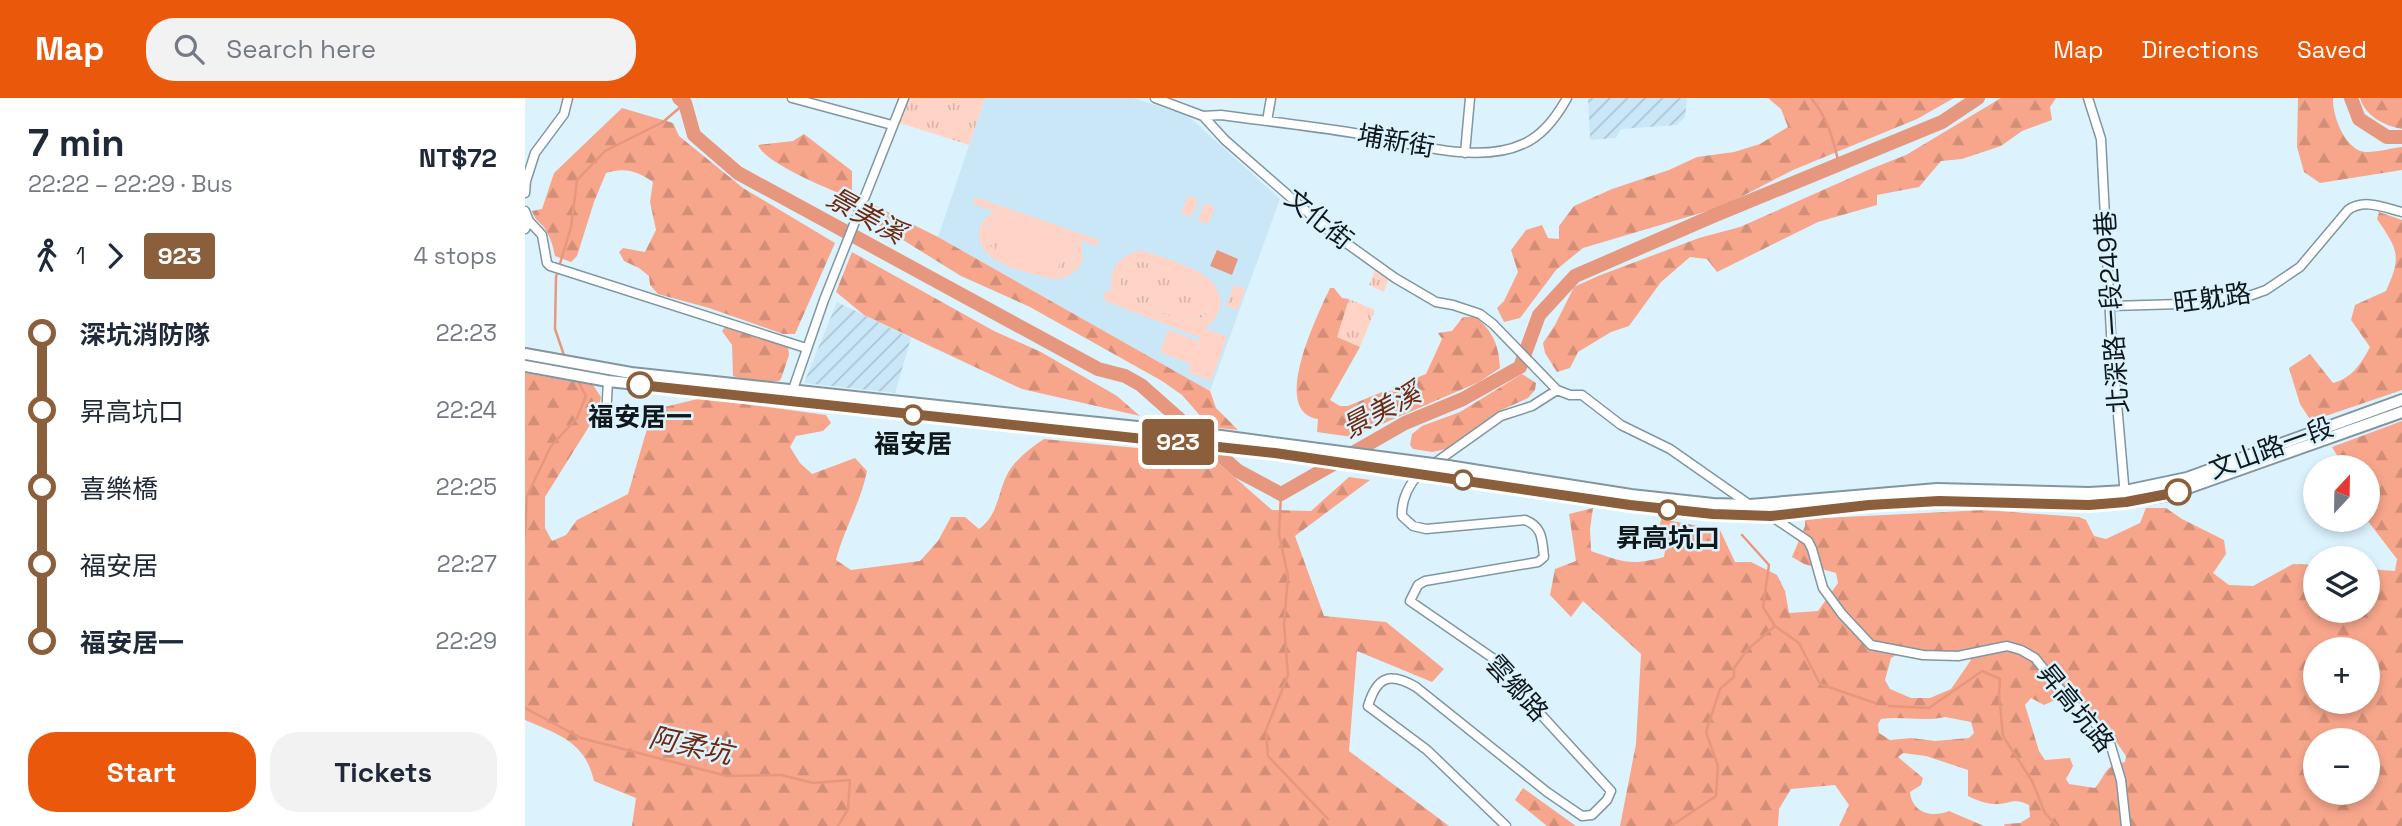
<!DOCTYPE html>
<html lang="en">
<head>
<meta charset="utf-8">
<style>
  body { margin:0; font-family:"Space Grotesk","Noto Sans TC",sans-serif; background:#f2f2f3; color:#1f2937; height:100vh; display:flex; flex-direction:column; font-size:26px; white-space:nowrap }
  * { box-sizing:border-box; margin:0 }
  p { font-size:23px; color:#747a83 }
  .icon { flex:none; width:38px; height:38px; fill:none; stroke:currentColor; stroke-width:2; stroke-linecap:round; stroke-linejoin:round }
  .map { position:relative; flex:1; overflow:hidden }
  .panel { display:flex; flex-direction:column; background:#fff; width:525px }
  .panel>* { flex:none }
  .badge { padding:0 14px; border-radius:5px; font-size:24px; line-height:46px }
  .needle { width:46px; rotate:22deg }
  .controls { position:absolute; left:1778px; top:357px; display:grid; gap:14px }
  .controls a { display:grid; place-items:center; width:77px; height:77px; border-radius:50%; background:#fff; box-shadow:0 4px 10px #0003; font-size:35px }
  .map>.badge { position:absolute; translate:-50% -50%; box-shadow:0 0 0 4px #fff }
  .legs { display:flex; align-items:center; gap:10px; height:77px; padding:0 28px; font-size:23px }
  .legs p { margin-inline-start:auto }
  .summary { display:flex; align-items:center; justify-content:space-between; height:119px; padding:0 28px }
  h1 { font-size:38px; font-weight:600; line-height:52px }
  .primary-button { display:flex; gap:14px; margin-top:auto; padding:14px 28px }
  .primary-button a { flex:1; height:80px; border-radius:28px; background:#ea580c; color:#fff; font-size:28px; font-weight:600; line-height:80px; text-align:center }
  .primary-button a+a { background:#f2f2f3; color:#1f2937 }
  ul { padding:0 28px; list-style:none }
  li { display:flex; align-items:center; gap:24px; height:77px; font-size:26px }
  li i { display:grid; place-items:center; width:10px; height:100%; margin:0 9px; background:currentColor }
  li i::after { content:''; width:18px; height:18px; margin:-9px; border:5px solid; border-radius:50%; background:#fff }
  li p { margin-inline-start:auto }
  li:first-child i { background:linear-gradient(#0000 50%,currentColor 0) }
  li:last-child i { background:linear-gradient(currentColor 50%,#0000 0) }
  header { display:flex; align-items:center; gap:42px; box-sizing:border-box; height:98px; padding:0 35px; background:#ea580c; color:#fff }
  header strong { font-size:33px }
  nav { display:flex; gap:38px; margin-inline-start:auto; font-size:24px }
  .search { width:490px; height:63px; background:#f2f2f3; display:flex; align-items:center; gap:18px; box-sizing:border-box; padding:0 24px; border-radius:28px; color:#747a83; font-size:26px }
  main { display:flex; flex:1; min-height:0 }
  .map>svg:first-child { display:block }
</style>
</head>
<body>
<header>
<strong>Map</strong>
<div class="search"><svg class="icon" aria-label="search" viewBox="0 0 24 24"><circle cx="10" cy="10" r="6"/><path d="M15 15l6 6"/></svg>Search here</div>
<nav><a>Map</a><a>Directions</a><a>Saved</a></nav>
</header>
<main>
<section class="panel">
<div class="summary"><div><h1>7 min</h1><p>22:22 – 22:29 · Bus</p></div><b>NT$72</b></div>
<div class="legs"><svg class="icon" aria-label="walk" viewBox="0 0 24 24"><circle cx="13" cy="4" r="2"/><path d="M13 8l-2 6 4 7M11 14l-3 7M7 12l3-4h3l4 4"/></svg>1<svg class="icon" aria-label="forward" viewBox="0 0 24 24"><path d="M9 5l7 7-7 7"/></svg><b class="badge" style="background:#8b5e3c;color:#fff">923</b><p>4 stops</p></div>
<ul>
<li><i style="color:#8b5e3c"></i><b>深坑消防隊</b><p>22:23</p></li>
<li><i style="color:#8b5e3c"></i><span>昇高坑口</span><p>22:24</p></li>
<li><i style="color:#8b5e3c"></i><span>喜樂橋</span><p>22:25</p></li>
<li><i style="color:#8b5e3c"></i><span>福安居</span><p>22:27</p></li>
<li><i style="color:#8b5e3c"></i><b>福安居一</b><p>22:29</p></li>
</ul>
<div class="primary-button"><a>Start</a><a>Tickets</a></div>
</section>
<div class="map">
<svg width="1877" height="728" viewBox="0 0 1877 728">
  <defs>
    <pattern id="industrial-furrows" width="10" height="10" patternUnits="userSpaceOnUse" patternTransform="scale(1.75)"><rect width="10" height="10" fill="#c9e7f7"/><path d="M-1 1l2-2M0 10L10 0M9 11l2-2" fill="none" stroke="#acc5d3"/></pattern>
    <pattern id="grass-tufts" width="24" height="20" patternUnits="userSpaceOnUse" patternTransform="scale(1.75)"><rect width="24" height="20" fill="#ffd4c6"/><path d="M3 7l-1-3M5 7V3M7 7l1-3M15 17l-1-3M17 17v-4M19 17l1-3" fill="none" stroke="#dab5aa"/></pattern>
    <pattern id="forest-firs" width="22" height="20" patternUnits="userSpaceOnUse" patternTransform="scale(1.75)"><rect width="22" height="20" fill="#f7a68b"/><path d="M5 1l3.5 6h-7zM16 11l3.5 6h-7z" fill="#d38e77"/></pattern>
  </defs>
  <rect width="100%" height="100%" fill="#dcf3fe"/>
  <!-- built -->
  <path fill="#c9e7f7" d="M 460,0 L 608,0 L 633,8 L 664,19 L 755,101 L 685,293 L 413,139 Z"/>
  <!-- industrial -->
  <path fill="url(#industrial-furrows)" d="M 1063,0 L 1162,0 L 1160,19 L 1152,27 L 1096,31 L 1091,40 L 1065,42 Z
    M 312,204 L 386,240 L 370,295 L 279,285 Z"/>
  <!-- grass -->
  <path fill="url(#grass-tufts)" d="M 383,0 L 460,0 L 444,47 L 372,24 Z
    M 478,118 L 483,118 L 472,154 C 455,144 461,123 478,118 Z
    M 543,139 C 555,153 550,170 531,174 Z
    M 611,164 L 620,164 L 680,190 C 684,196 687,204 684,211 C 672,237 624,209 606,202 L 600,197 L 595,184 L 599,170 Z
    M 850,172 L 863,182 L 859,194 L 844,187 Z
    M 709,187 L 720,191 L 713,212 L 701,208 Z
    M 824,201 L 850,212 L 835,249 L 812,239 Z"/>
  <!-- forest -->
  <path fill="url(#forest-firs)" fill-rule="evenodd" d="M 1243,0 L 1429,0 L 1392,21 L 1268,72 L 1196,109 L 1058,150 L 1031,172 L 995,220 L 979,224 L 972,210 L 979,203 L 993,174 L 986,152 L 1001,132 L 1017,127 L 1023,140 L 1034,141 L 1034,128 L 1049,108 L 1087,91 L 1144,72 L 1172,59 L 1209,54 L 1235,46 L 1263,29 L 1256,11 Z
    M 1476,0 L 1531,0 L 1525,9 L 1527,22 L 1497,33 L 1476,48 L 1437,61 L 1416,63 L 1394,89 L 1352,97 L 1352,107 L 1293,124 L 1192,174 L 1182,161 L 1165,159 L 1136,184 L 1104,228 L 1086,234 L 1053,254 L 1045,270 L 1032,274 L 1020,255 L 1018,245 L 1030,227 L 1049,189 L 1073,178 L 1174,140 L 1215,129 L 1343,72 L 1381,57 Z
    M 1773,0 L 1808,0 C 1807,18 1821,54 1842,54 C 1854,54 1866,50 1877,49 L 1877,72 L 1795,85 L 1779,74 L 1772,49 Z
    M 1835,0 L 1877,0 L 1877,31 C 1860,28 1840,18 1835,0 Z
    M 97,10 L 148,25 L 154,38 L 218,90 L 310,145 L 270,236 L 258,236 L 184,210 L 133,196 L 125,187 L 124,178 L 114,170 L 99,163 L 94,154 L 98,150 L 120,154 L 131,132 L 125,104 L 128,84 C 112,73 100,69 81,75 L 69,104 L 52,158 L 46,164 L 30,158 C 28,148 25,137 18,128 C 13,123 10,121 7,113 L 17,111 L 29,75 Z
    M 279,36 L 327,73 L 327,101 C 307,92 240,66 233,47 L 268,43 Z
    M 347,106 L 413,139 L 685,293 L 691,310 L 713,332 L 685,329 L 657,297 L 637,283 L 505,209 L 436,178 L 341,119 Z
    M 1854,114 L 1877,122 L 1877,292 L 1786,323 L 1775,306 L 1764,270 L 1785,256 L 1808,285 C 1827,280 1836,266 1845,249 L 1826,222 L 1830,207 L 1861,193 C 1877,158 1873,152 1852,121 Z
    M 327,154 L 469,233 L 516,254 L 592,298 L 615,318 L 497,291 L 339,217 L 311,194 Z
    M 805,190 L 809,190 L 817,200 L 824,201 L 812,239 L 835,249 L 805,302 L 815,308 L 823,308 L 857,294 L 878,291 L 886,282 L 901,276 L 917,241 L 913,235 L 927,233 L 938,219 L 951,219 C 968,234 974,247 975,270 L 954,284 L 827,339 L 792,334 L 793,321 C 744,314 793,216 805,190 Z
    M 200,229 L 263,248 L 264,257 L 256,281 L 254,283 L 223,283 L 208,278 L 207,247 L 197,233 Z
    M 0,275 L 68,287 L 76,299 L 73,314 L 20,399 L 20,430 L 27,443 L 41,437 L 52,422 L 103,396 L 124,324 L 135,310 L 177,300 L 301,317 L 306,325 L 298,333 L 271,338 L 265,349 L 275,365 L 287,376 L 330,360 L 342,373 C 336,404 319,431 311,462 L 326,472 L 395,463 L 413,443 L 426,419 L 440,419 L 454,431 C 476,415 472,390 486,370 C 495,358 507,349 519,341 L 684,357 L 747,412 L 786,413 L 824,379 L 845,382 L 770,438 L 799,518 L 861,524 L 919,571 L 907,584 L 832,553 L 824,653 L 924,728 L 107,728 L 111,700 L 69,683 C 60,644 35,637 0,622 Z
    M 997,276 L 1011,285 L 1010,292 L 1003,300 L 974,313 L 921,351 L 907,354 L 888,351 L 885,347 L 887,336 L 897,328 L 935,314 Z
    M 1877,323 L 1877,728 L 1479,728 L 1480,726 L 1495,725 L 1505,719 L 1504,707 C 1489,699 1485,706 1470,706 C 1461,706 1451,702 1443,698 L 1443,672 L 1401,658 L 1378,655 L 1373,659 L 1398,680 L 1396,687 L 1385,694 C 1387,715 1407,720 1424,713 L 1459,728 L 1314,728 L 1324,707 L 1310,687 L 1266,691 L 1254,711 L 1253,728 L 1095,728 L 1111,646 L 1116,556 L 1058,503 L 1046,519 L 1025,497 L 1030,471 L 1051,463 L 1044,416 L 1068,410 L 1065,431 L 1066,453 C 1098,464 1105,468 1139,459 L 1142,440 L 1134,431 L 1136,421 L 1195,432 L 1210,464 L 1226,464 L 1252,477 L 1260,493 L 1264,515 L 1293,513 L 1313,485 L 1311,475 L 1279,466 L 1267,459 L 1280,428 L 1280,421 L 1460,412 L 1554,419 L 1561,422 L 1569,438 L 1581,441 L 1615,425 L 1621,410 L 1641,410 L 1657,421 L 1699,442 L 1701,456 L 1688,475 L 1704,487 L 1728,488 L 1768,466 L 1790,467 L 1790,513 L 1843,513 L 1843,471 L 1870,473 L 1872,461 L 1842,422 L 1843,369 L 1819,369 L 1807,349 ZM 1790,551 L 1843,551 L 1843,604 L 1790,604 ZM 1373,556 L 1392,560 L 1443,559 L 1446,562 L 1426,591 L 1405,600 L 1386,600 L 1365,591 L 1360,582 L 1366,560 ZM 1537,599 C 1566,606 1585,634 1601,658 L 1600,664 C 1578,668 1582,676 1570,690 L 1544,686 L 1541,681 L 1548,668 L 1545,660 L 1520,662 L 1514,653 L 1500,607 L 1506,600 L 1519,607 ZM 1420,619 L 1446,624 L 1449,635 L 1444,640 L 1410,643 L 1386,640 L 1365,642 L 1354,635 L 1353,626 L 1356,621 C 1379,618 1396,624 1420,619 ZM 1790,642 L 1843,642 L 1843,695 L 1790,695 Z
    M 998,690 L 1051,728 L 1022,728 L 990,702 Z"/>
  <!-- garden -->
  <path fill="#ffd4c6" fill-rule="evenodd" d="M 663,98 L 673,102 L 666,119 L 656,115 Z
    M 450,99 L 574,142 L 572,148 L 555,142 L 557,146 L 557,164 C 550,176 541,181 527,181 C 505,175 458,167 454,140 C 453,128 460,120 469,113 L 448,106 ZM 481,118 L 470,153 L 462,144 L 463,128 L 472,120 ZM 543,139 C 556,152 550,170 532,174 Z
    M 680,105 L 690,109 L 683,126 L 673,122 Z
    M 612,153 L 620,153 C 644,163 701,174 695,208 C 693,218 687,226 679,230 L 702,239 L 686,283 L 663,274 L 666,266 L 635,254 L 643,232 L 675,244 L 676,240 L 578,202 L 582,192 L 587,193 C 583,173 592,160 612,153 ZM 611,164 L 620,164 L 680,190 C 685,198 688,207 682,215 C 667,234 624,209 606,202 L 600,197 L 595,184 L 599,170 Z"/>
  <!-- water -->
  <path fill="#e7977d" d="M 692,152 L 713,161 L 707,177 L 685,168 Z"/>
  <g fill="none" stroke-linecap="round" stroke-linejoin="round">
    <!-- stream -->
    <path stroke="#e7977d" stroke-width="2.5" d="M 1286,0 C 1303,20 1308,41 1314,66
      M 40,260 L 30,231 L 31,179 L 46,129 L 52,82 L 80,53 L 138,24 L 160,5
      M 756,396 L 754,436 L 763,478 L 759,526 L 763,577 L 741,632 L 743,658 L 803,721
      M 0,437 L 2,398 L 26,348 L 52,320 L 61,298 L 52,281
      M 1217,437 L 1244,467 L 1238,509 L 1250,528 L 1274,545 L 1295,586 L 1350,605
      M 1364,608 L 1404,610 L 1457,573 L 1475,581 L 1474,596 L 1478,638 L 1507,683 L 1520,715 L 1532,728
      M 0,610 L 56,640 L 202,678 L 256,677 L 288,685 L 325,682 L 323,711 L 313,728
      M 1146,728 L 1191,698 L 1193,668 L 1181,634 L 1195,591 L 1209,579 L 1209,570 L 1222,552 L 1250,528"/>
    <!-- river -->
    <path stroke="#e7977d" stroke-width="14" d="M 154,0 L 160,5 L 169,37 L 213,75 L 573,271 L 600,278 L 616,287 L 713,373 L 756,396 L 880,325 L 938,301 L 995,269 L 1014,217 L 1050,178 L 1188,118 L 1417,24 L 1453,0
      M 1826,0 L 1834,21 L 1862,39 L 1877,39"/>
    <!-- street casing -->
    <g stroke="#8196a1" stroke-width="11">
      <path id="street" d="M 267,0 L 367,27
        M 630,0 L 678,18 L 700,42 L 803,132 L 870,180 L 911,204 L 928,207 L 955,216 L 968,226 L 1032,292 L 1045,297 L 1057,297 L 1096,327 L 1145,351 L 1225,407
        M 1563,0 L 1576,41 L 1586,236 L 1600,398
        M 678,18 L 696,17 C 741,23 785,28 829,35 C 878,43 951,68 998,46 C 1017,38 1032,18 1042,0
        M 742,23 L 746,0
        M 940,55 L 945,0
        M 0,95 L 1,83 L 10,55 L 39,16 L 43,0
        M 0,113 L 4,123 L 0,131
        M 4,123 L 17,137 L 22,165 L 25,168 L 281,250
        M 1586,208 L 1656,206 L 1727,197 L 1741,192 L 1775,169 L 1823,112 C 1839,100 1860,110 1877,114
        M 266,297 L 299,202 L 379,0
        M 81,319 L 83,283
        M 907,367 L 976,318 L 1007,308 L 1032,292
        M 897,374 C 884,384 876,403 877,418 L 888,428 L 901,431 L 1000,422 C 1018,429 1017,442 1019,459 L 1013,464 L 900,483 L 893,487 L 885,503 L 972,563 L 1009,609 L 1086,693 L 1082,702 L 1067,717 L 1057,718 L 1022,694 L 891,589 C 865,574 852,578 843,608 L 902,652 L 981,728
        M 1246,418 L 1283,443 L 1287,451 L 1298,490 L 1317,516 L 1346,547 L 1398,557 L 1433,558 L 1482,548 L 1496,552 L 1510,560 L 1544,602 L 1569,624 L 1585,645 L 1596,682 L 1601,728"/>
    </g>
    <!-- secondary casing -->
    <g stroke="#8196a1" stroke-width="14">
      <path id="secondary" d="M 0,256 L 106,275 L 544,322
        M 0,268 L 83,283 L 545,332
        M 923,368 L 1106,397 L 1188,406 L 1225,407 L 1412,391 L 1564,395 L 1600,393 L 1662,380 L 1877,302
        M 916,379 L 1105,407 L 1188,416 L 1246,418 L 1344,407 L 1414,403 L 1564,406 L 1601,404 L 1643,397 L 1877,314"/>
    </g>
    <!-- street -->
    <use href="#street" stroke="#fff" stroke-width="8"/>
    <!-- secondary -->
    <use href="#secondary" stroke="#fff" stroke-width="10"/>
    <!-- secondary-bridge casing -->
    <g stroke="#8196a1" stroke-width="14" stroke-linecap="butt">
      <path id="secondary-bridge" d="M 544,322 L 681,336 L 923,368
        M 545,332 L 750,355 L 916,379"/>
    </g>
    <!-- secondary-bridge -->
    <use href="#secondary-bridge" stroke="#fff" stroke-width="10"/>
  </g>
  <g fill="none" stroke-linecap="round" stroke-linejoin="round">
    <!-- line-1 casing -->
    <g stroke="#fff" stroke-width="16">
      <path id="line-1" d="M 115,287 L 750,355 L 1105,407 L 1188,416 L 1246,418 L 1344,407 L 1414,403 L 1564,407 L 1601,404 L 1653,394"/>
    </g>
    <!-- line-1 -->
    <use href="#line-1" stroke="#8b5e3c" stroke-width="10"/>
  </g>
  <!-- markers -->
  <g fill="#fff" stroke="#8b5e3c" stroke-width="3.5">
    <circle cx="115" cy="287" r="12"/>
    <circle cx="388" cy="317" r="9"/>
    <circle cx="938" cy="382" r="9"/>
    <circle cx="1653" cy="394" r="12"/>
    <circle cx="1143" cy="412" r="9"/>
  </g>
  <g text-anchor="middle" stroke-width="5" stroke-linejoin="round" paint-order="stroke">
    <!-- street labels -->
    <g font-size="26" fill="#10181c" stroke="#dcf3fe">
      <text transform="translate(871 43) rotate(10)" y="9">埔新街</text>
      <text transform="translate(794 121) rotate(39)" y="9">文化街</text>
      <text transform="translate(1687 200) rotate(-8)" y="9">旺躭路</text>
      <text transform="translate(1587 214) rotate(-94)" y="9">北深路一段249巷</text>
      <text transform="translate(1746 350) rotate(-20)" y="9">文山路一段</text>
      <text transform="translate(992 590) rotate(48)" y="9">雲鄉路</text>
      <text transform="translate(1551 610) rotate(51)" y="9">昇高坑路</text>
    </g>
    <!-- stop labels -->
    <g font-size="26" font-weight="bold" fill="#10181c" stroke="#dcf3fe">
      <text x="115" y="328">福安居一</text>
      <text x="388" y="355">福安居</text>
      <text x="1143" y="449">昇高坑口</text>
    </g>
    <!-- water labels -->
    <g font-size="28" font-style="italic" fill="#70290f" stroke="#dcf3fe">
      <text transform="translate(341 117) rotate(29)" y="10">景美溪</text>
      <text transform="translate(856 312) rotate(-28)" y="10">景美溪</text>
      <text transform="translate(166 647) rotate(12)" y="10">阿柔坑</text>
    </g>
  </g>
</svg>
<div class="controls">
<a><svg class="needle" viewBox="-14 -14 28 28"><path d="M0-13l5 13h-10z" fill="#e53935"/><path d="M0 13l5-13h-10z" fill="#747a83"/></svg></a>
<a><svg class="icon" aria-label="layers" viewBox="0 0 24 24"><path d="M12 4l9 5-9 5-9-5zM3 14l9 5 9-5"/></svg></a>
<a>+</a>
<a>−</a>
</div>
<b class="badge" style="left:653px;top:344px;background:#8b5e3c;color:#fff">923</b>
</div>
</main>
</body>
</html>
